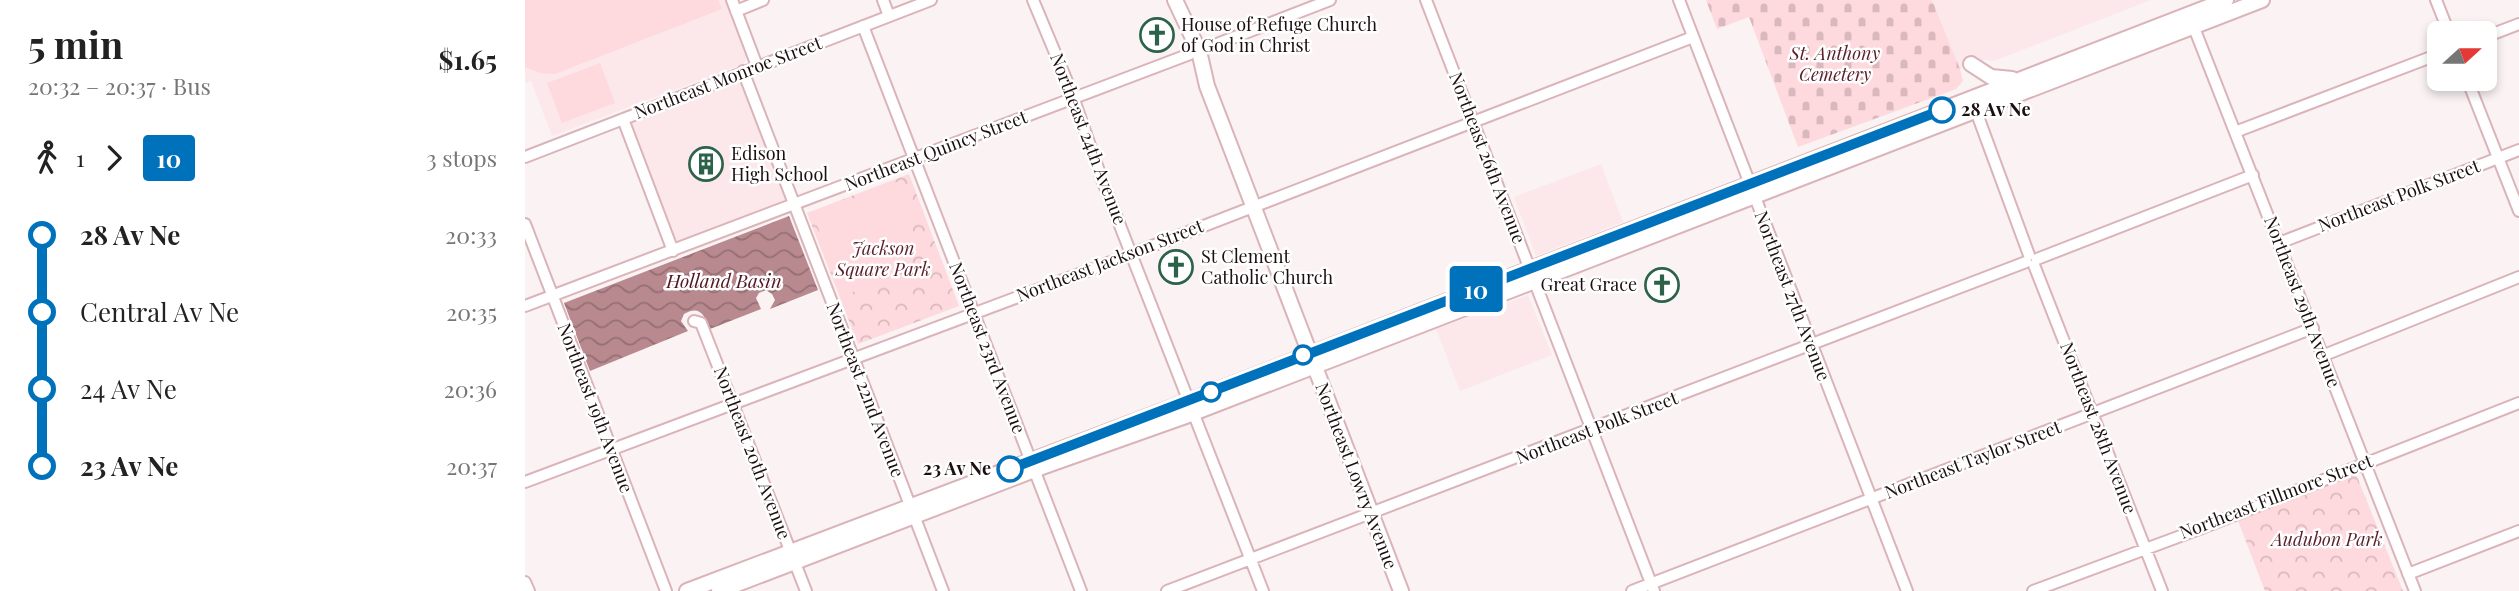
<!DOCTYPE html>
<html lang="en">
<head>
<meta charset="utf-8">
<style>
  body { margin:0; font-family:"Playfair Display",serif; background:#f6f6f6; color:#222; height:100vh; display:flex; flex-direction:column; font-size:26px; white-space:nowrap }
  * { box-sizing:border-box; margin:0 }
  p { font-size:23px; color:#767676 }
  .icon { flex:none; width:38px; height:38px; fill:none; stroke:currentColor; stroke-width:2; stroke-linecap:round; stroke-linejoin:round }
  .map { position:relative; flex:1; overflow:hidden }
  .details { display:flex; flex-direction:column; background:#fff; width:525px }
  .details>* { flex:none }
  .badge { padding:0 14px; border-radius:5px; font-size:24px; line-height:46px }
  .needle { width:46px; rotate:69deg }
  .controls { position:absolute; left:1902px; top:21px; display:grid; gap:14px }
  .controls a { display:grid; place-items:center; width:70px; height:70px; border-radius:10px; background:#fff; box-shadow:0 4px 10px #0003; font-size:35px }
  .map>.badge { position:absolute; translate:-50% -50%; box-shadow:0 0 0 4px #fff }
  .legs { display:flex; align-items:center; gap:10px; height:77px; padding:0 28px; font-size:23px }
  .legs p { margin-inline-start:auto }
  .summary { display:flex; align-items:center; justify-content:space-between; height:119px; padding:0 28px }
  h1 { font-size:38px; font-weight:700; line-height:52px }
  ul { padding:0 28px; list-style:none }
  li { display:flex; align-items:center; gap:24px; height:77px; font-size:26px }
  li i { display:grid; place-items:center; width:10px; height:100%; margin:0 9px; background:currentColor }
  li i::after { content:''; width:18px; height:18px; margin:-9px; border:5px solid; border-radius:50%; background:#fff }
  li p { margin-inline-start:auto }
  li:first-child i { background:linear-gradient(#0000 50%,currentColor 0) }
  li:last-child i { background:linear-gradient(currentColor 50%,#0000 0) }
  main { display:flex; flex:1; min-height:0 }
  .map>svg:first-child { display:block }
</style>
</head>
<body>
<main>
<section class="details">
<div class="summary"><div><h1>5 min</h1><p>20:32 – 20:37 · Bus</p></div><b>$1.65</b></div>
<div class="legs"><svg class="icon" aria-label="walk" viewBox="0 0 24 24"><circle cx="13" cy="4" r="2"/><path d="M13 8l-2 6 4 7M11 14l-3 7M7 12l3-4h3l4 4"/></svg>1<svg class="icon" aria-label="forward" viewBox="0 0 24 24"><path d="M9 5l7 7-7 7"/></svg><b class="badge" style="background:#0072bc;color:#fff">10</b><p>3 stops</p></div>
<ul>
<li><i style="color:#0072bc"></i><b>28 Av Ne</b><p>20:33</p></li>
<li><i style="color:#0072bc"></i><span>Central Av Ne</span><p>20:35</p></li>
<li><i style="color:#0072bc"></i><span>24 Av Ne</span><p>20:36</p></li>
<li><i style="color:#0072bc"></i><b>23 Av Ne</b><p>20:37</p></li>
</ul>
</section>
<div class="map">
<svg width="1994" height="591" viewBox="0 0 1994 591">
  <defs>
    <pattern id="cemetery-stones" width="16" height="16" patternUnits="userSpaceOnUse" patternTransform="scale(1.75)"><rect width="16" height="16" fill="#fed9dd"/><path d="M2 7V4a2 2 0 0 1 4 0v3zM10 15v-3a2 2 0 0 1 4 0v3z" fill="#d9b9bd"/></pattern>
    <pattern id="park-crowns" width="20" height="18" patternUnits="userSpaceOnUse" patternTransform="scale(1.75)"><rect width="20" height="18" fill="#fed9dd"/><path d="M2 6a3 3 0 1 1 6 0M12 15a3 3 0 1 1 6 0" fill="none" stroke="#d9b9bd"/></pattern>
    <pattern id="water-waves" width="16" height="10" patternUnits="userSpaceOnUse" patternTransform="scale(1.75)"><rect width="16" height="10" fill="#b88a8f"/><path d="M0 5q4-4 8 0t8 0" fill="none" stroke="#956f73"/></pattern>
  </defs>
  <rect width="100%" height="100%" fill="#faf2f3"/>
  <!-- built -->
  <path fill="#fce8ea" d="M 0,0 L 200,0 L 222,58 L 218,64 L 27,136 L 6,81 L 0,83 Z
    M 1407,0 L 1626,0 L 1469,61 L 1460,60 L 1435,69 Z
    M 212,78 L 216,81 L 261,197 L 259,202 L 156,241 L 150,239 L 106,120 L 117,114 L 128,113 L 194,88 L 199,84 Z
    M 1076,164 L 1098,222 L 1011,256 L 989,197 Z
    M 1003,295 L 1027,355 L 935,391 L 911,329 Z"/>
  <!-- cemetery -->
  <path fill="url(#cemetery-stones)" d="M 1181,0 L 1407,0 L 1435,69 L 1438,81 L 1431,89 L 1273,147 L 1224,17 L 1192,29 Z"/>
  <!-- park -->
  <path fill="url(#park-crowns)" d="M 384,174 L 434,306 L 333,344 L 282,213 Z
    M 1831,474 L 1878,591 L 1740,591 L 1712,518 Z"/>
  <!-- pitch -->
  <path fill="#fed9dd" d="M 0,0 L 193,0 L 197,9 L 30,74 L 15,73 L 0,67 Z
    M 75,63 L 90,103 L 37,123 L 22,83 Z
    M 377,180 C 403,247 382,272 318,296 L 292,225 L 292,219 L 298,210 Z"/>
  <!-- water -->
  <path fill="url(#water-waves)" d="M 264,216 L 293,290 L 245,309 L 250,300 L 247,294 L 241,290 L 234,293 L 231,298 L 236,309 L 185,329 C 179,315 175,305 159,314 L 156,321 L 163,331 L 65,371 L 39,303 Z"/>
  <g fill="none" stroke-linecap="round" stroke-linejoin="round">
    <!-- minor casing -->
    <g stroke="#dab4b8" stroke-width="14">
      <path id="minor" d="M 207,0 L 232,66
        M 358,0 L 364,16
        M 508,0 L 546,91 L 576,177 L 738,591
        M 901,0 L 1129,591
        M 1154,0 L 1382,591
        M 1911,0 L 1924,33
        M 211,11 L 238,0
        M 1666,20 L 1890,591
        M 338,26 L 556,591
        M 1960,37 L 1994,24
        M 674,51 L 805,0
        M 218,71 L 418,591
        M 1942,79 L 1994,211
        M 1451,111 L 1504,255
        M 98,119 L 148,251
        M 1710,132 L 1914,54
        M 0,157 L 406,0
        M 0,224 L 141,591
        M 1754,243 L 1994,150
        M 1512,259 L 1728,175
        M 1509,265 L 1637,591
        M 0,306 L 665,54
        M 169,321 L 176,323 L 281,591
        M 1797,356 L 1994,277
        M 0,482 L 570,268 L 1168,37
        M 1883,574 L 1994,531
        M 0,582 L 4,591
        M 642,591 L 1501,262
        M 1107,591 L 1788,328
        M 1508,591 L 1677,528 L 1994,403"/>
    </g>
    <!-- major casing -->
    <g stroke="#dab4b8" stroke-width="18">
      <path id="major" d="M 650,0 L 674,51 L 682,86 L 699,130 L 876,591
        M 1446,64 L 1466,77 L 1487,79
        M 162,591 L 664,401 L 1701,0
        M 194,591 L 517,467 L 658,417 L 1737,0"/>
    </g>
    <!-- minor -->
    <use href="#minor" stroke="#fff" stroke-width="10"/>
    <!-- major -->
    <use href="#major" stroke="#fff" stroke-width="14"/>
  </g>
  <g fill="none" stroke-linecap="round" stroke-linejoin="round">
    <!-- line-1 casing -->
    <g stroke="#fff" stroke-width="16">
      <path id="line-1" d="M 485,469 L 1417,110"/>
    </g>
    <!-- line-1 -->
    <use href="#line-1" stroke="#0072bc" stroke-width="10"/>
  </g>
  <!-- icons -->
  <defs>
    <g id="church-ring" transform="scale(1.75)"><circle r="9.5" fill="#fff" stroke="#2c6249" stroke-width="1.5"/><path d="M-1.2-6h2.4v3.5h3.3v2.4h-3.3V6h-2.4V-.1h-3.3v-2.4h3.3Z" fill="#2c6249"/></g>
    <g id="building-ring" transform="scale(1.75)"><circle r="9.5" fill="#fff" stroke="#2c6249" stroke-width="1.5"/><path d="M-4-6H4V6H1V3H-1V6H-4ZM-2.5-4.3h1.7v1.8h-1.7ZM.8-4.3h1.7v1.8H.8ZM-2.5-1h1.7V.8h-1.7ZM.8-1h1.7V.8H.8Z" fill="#2c6249"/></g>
  </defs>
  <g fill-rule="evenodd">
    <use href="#church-ring" x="632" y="35"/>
    <use href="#building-ring" x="181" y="164"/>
    <use href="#church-ring" x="651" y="267"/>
    <use href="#church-ring" x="1137" y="285"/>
  </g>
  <!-- markers -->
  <g fill="#fff" stroke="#0072bc" stroke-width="3.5">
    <circle cx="1417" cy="110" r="12"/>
    <circle cx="778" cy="355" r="9"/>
    <circle cx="686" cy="392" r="9"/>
    <circle cx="485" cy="469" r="12"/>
  </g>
  <g text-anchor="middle" stroke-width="5" stroke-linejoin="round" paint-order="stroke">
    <!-- poi labels -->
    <g font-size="18" fill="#1c0f11" stroke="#fff" text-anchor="start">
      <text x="656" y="31">House of Refuge Church<tspan x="656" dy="21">of God in Christ</tspan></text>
      <text x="206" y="160">Edison<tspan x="206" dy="21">High School</tspan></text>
      <text x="676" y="263">St Clement<tspan x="676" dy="21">Catholic Church</tspan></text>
      <text x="1112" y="291" text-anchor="end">Great Grace</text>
    </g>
    <!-- park labels -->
    <g font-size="18" font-style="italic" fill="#591e29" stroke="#fff">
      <text x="1310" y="60">St. Anthony<tspan x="1310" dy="21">Cemetery</tspan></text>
      <text x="358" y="255">Jackson<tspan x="358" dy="21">Square Park</tspan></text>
      <text x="1802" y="546">Audubon Park</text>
    </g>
    <!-- street labels -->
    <g font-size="18" fill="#1c0f11" stroke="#fff">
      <text transform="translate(203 78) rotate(-21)" y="6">Northeast Monroe Street</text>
      <text transform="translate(563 139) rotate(69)" y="6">Northeast 24th Avenue</text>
      <text transform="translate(411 151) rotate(-21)" y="6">Northeast Quincy Street</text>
      <text transform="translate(962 158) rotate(69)" y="6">Northeast 26th Avenue</text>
      <text transform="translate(1874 196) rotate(-21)" y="6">Northeast Polk Street</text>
      <text transform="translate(585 261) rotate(-21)" y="6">Northeast Jackson Street</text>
      <text transform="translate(1267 296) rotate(69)" y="6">Northeast 27th Avenue</text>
      <text transform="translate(1777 302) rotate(69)" y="6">Northeast 29th Avenue</text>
      <text transform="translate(462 348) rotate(69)" y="6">Northeast 23rd Avenue</text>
      <text transform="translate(340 390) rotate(69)" y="6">Northeast 22nd Avenue</text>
      <text transform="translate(70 408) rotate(69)" y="6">Northeast 19th Avenue</text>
      <text transform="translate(1072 428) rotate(-21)" y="6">Northeast Polk Street</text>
      <text transform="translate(1573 428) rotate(69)" y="6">Northeast 28th Avenue</text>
      <text transform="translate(227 453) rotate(69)" y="6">Northeast 20th Avenue</text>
      <text transform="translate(1448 460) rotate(-21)" y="6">Northeast Taylor Street</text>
      <text transform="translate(831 476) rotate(69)" y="6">Northeast Lowry Avenue</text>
      <text transform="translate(1751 497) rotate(-21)" y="6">Northeast Fillmore Street</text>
    </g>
    <!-- stop labels -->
    <g font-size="18" font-weight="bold" fill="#1c0f11" stroke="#fff" text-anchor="start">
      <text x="1436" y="116">28 Av Ne</text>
      <text x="466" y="475" text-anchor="end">23 Av Ne</text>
    </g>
    <!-- water labels -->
    <g font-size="19" font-style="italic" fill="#511723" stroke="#fff">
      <text x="199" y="288">Holland Basin</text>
    </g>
  </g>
</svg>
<div class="controls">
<a><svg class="needle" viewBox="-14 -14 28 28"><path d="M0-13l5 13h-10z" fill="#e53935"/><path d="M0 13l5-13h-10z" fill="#767676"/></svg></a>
</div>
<b class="badge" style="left:951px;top:289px;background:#0072bc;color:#fff">10</b>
</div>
</main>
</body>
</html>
